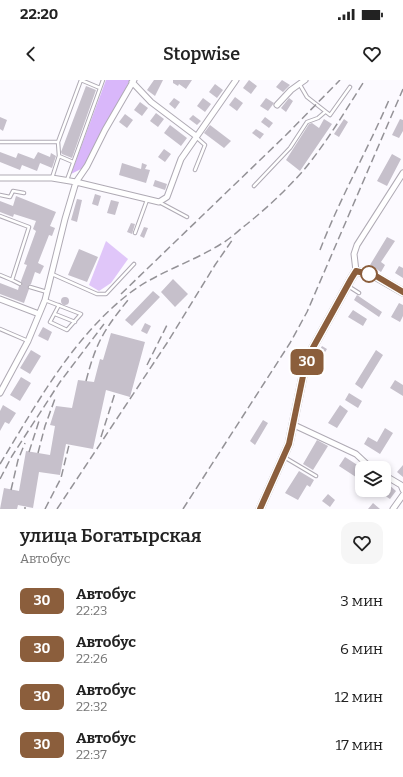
<!DOCTYPE html>
<html lang="ru">
<head>
<meta charset="utf-8">
<style>
  body { margin:0; font-family:Bitter,serif; background:#f6f6f6; color:#222; height:100vh; display:flex; flex-direction:column; font-size:15px; white-space:nowrap }
  * { box-sizing:border-box; margin:0 }
  p { font-size:13px; color:#767676 }
  .icon { flex:none; width:22px; height:22px; fill:none; stroke:currentColor; stroke-width:2; stroke-linecap:round; stroke-linejoin:round }
  .map { position:relative; height:429px; overflow:hidden }
  .sheet { display:flex; flex-direction:column; background:#fff; flex:1 }
  .sheet>* { flex:none }
  .badge { padding:0 8px; border-radius:6px; font-size:14px; line-height:26px }
  .fabs { position:absolute; left:355px; top:381px; display:grid; gap:8px }
  .fabs a { display:grid; place-items:center; width:36px; height:36px; border-radius:8px; background:#fff; box-shadow:0 2px 6px #0003; font-size:20px }
  .map>.badge { position:absolute; translate:-50% -50%; box-shadow:0 0 0 2px #fff }
  .round { display:grid; place-items:center; flex:none; width:42px; height:42px; border-radius:12px; background:#f6f6f6 }
  .head { display:flex; align-items:center; justify-content:space-between; height:68px; padding:0 20px }
  h1 { font-size:19px; font-weight:600; line-height:30px }
  ul { padding:0; list-style:none }
  li { display:flex; align-items:center; gap:12px; height:48px; padding:0 20px }
  li div { flex:1 }
  li b { display:block; font-size:15px }
  li em { font-style:normal }
  li .badge { min-width:44px; font-weight:700; text-align:center }
  .status { display:flex; justify-content:space-between; align-items:center; height:28px; padding:0 20px; background:#fff; direction:ltr }
  .status svg { height:11px; fill:currentColor }
  header { display:flex; justify-content:space-between; align-items:center; height:52px; padding:0 20px; background:#fff; font-size:18px; font-weight:600 }
  .map>svg:first-child { display:block }
</style>
</head>
<body>
<div class="status"><b>22:20</b><svg viewBox="0 0 49 12"><path d="M0 12V9h3v3zM5 12V6h3v6zM10 12V3h3v9zM15 12V0h3v12zM26 1h20v11H26zM47 4h2v5h-2z"/></svg></div>
<header><svg class="icon" aria-label="back" viewBox="0 0 24 24"><path d="M15 5l-7 7 7 7"/></svg>Stopwise<svg class="icon" aria-label="heart" viewBox="0 0 24 24"><path d="M12 20l-8-8c-3-5 5-10 8-4 3-6 11-1 8 4z"/></svg></header>
<div class="map">
<svg width="403" height="429" viewBox="0 0 403 429">
  <rect width="100%" height="100%" fill="#fcfaff"/>
  <!-- green -->
  <path fill="#e0c6f9" d="M 106,161 L 128,179 L 111,203 L 99,211 L 89,205 Z"/>
  <!-- forest -->
  <path fill="#d9b7fa" d="M 106,0 L 130,0 L 83,88 L 71,94 Z"/>
  <!-- building -->
  <path fill="#c6c0cb" d="M 154,0 L 163,0 L 155,16 L 147,10 Z
    M 173,0 L 192,0 L 186,9 L 179,4 L 178,6 L 173,3 Z
    M 249,0 L 257,6 L 251,14 L 243,8 Z
    M 282,0 L 290,5 L 283,12 L 276,7 Z
    M 215,4 L 223,10 L 217,18 L 209,12 Z
    M 86,6 L 96,10 L 72,78 L 62,74 L 61,72 Z
    M 235,17 L 243,23 L 237,31 L 229,25 Z
    M 174,18 L 180,22 L 175,29 L 169,24 Z
    M 203,18 L 211,24 L 205,32 L 197,26 Z
    M 266,18 L 274,23 L 268,31 L 260,26 Z
    M 289,18 L 293,21 L 286,32 L 281,28 Z
    M 140,22 L 148,28 L 142,36 L 134,30 Z
    M 156,33 L 164,39 L 158,47 L 150,41 Z
    M 125,34 L 133,40 L 127,48 L 119,42 Z
    M 193,35 L 201,41 L 197,45 L 189,39 Z
    M 0,37 L 7,40 L 3,51 L 0,49 Z
    M 265,37 L 273,43 L 269,48 L 261,42 Z
    M 324,39 L 332,44 L 300,91 L 286,80 L 309,44 L 312,43 L 319,48 Z
    M 344,39 L 348,42 L 339,57 L 334,54 Z
    M 400,39 L 403,40 L 403,51 L 399,58 L 392,55 Z
    M 170,45 L 187,58 L 181,66 L 164,53 Z
    M 210,45 L 231,61 L 224,68 L 204,53 Z
    M 256,49 L 264,54 L 260,59 L 252,53 Z
    M 164,69 L 171,74 L 165,82 L 158,77 Z
    M 0,72 L 16,78 L 18,73 L 34,79 L 38,72 L 50,77 L 51,73 L 56,76 L 52,88 L 40,83 L 37,91 L 22,85 L 20,90 L 0,82 Z
    M 392,74 L 401,79 L 387,106 L 377,101 Z
    M 122,83 L 141,89 L 142,83 L 147,85 L 145,89 L 150,90 L 146,103 L 119,95 Z
    M 155,100 L 167,104 L 165,110 L 153,106 Z
    M 95,114 L 101,116 L 98,126 L 92,124 Z
    M 16,116 L 56,132 L 50,146 L 55,148 L 52,156 L 49,155 L 38,183 L 44,186 L 40,194 L 35,192 L 31,204 L 28,206 L 29,209 L 24,223 L 0,214 L 0,203 L 18,210 L 19,206 L 22,206 L 21,201 L 27,185 L 24,184 L 36,151 L 33,149 L 36,141 L 14,134 L 13,137 L 0,132 L 0,121 L 13,126 Z
    M 77,119 L 82,120 L 77,142 L 71,140 Z
    M 111,120 L 119,122 L 115,135 L 107,133 Z
    M 131,143 L 135,144 L 132,154 L 127,152 Z
    M 144,147 L 148,148 L 144,158 L 140,156 Z
    M 387,157 L 395,161 L 381,182 L 385,185 L 381,192 L 370,185 Z
    M 79,169 L 98,177 L 87,202 L 68,195 Z
    M 399,186 L 403,188 L 403,198 L 395,193 Z
    M 173,199 L 188,214 L 175,227 L 161,212 Z
    M 153,211 L 160,217 L 132,246 L 125,240 Z
    M 357,215 L 382,232 L 379,237 L 354,220 Z
    M61 221a4 4 0 1 1 8 0a4 4 0 1 1-8 0Z
    M 399,223 L 403,225 L 403,236 L 400,242 L 391,237 Z
    M 353,230 L 367,239 L 363,246 L 348,237 Z
    M 145,243 L 151,246 L 147,254 L 141,251 Z
    M 43,247 L 52,252 L 48,261 L 38,256 Z
    M 111,253 L 145,262 L 130,317 L 106,310 L 93,369 L 66,364 L 60,395 L 39,392 L 33,428 L 18,425 L 17,429 L 0,429 L 4,408 L 19,411 L 26,371 L 50,375 L 55,346 L 50,345 L 56,326 L 72,328 L 78,300 L 94,302 L 100,279 L 103,280 Z
    M 322,266 L 327,269 L 322,277 L 317,274 Z
    M 31,270 L 41,276 L 30,294 L 20,288 Z
    M 376,270 L 383,275 L 362,309 L 355,304 Z
    M 21,297 L 31,303 L 20,321 L 10,315 Z
    M 395,300 L 403,305 L 403,316 L 390,308 Z
    M 349,313 L 362,321 L 358,328 L 345,320 Z
    M 3,325 L 16,333 L 9,344 L 5,342 L 0,351 L 0,331 Z
    M 340,325 L 348,331 L 337,348 L 328,343 Z
    M 263,340 L 268,343 L 255,365 L 250,361 Z
    M 385,348 L 393,353 L 380,374 L 364,364 L 368,357 L 377,362 Z
    M 317,360 L 328,366 L 313,390 L 303,384 Z
    M 345,377 L 362,388 L 362,401 L 339,386 Z
    M 403,385 L 403,397 L 397,392 Z
    M 299,391 L 314,400 L 310,407 L 307,405 L 298,420 L 285,413 Z
    M 388,404 L 396,411 L 390,419 L 381,413 Z
    M 328,414 L 335,420 L 330,427 L 322,421 Z
    M 373,423 L 380,429 L 368,429 Z"/>
  <g fill="none" stroke-linecap="round" stroke-linejoin="round">
    <!-- lane casing -->
    <g stroke="#afaab4" stroke-width="4.5">
      <path id="lane" d="M 81,0 L 100,8
        M 300,5 L 307,17 L 330,35 L 350,7
        M 0,62 L 58,62
        M 59,76 L 73,82
        M 195,90 L 205,65 L 196,57
        M 52,98 L 59,76 L 58,62 L 81,0
        M 67,100 L 103,0
        M 254,106 L 290,68 L 307,42 L 318,38 L 325,32
        M 0,115 L 10,117 L 13,111 L 24,113
        M 159,122 L 187,137
        M 0,136 L 29,147 L 12,200 L 0,195
        M 135,153 L 147,120
        M 52,194 L 97,214 L 106,214 L 134,184
        M 12,200 L 20,204
        M 348,206 L 359,213
        M 30,207 L 47,212
        M 45,220 L 81,234 L 67,250 L 50,242 L 59,225
        M 55,234 L 75,242
        M 0,249 L 28,261
        M 309,283 L 322,280
        M 284,377 L 316,396"/>
    </g>
    <!-- street casing -->
    <g stroke="#afaab4" stroke-width="7">
      <path id="street" d="M 132,2 L 151,22 L 196,56
        M 277,25 L 291,10 L 305,0
        M 0,98 L 52,98 L 76,102 L 159,122 L 167,117 L 181,79 L 236,0
        M 356,191 L 354,174 L 357,165 L 403,93
        M 0,219 L 39,234
        M 0,313 L 28,261 L 45,220 L 65,139 L 76,102 L 87,86 L 105,50 L 134,0
        M 294,345 L 356,374 L 371,388
        M 384,395 L 401,405 L 403,410
        M 393,429 L 403,415"/>
    </g>
    <!-- secondary casing -->
    <g stroke="#afaab4" stroke-width="9">
      <path id="secondary" d="M 260,429 L 289,364 L 303,296 L 310,273 L 351,199 L 356,191 L 375,196 L 403,212"/>
    </g>
    <!-- lane -->
    <use href="#lane" stroke="#fff" stroke-width="2.5"/>
    <!-- street -->
    <use href="#street" stroke="#fff" stroke-width="5"/>
    <!-- secondary -->
    <use href="#secondary" stroke="#fff" stroke-width="7"/>
    <!-- rail -->
    <path stroke="#949297" stroke-width="1.5" stroke-dasharray="8 4" stroke-linecap="butt" d="M 320,170 C 340,118 367,71 389,20
      M 121,214 L 286,55 L 340,0
      M 147,285 L 167,245
      M 86,301 C 96,263 103,251 128,220
      M 101,357 L 115,313
      M 29,372 L 39,341
      M 38,373 L 45,346 L 56,316
      M 0,384 C 36,325 71,260 126,216 C 154,193 191,183 221,164 C 230,159 239,150 247,144 C 267,128 285,111 302,92 C 326,64 345,31 365,0
      M 0,399 L 12,376 L 60,302 L 104,244
      M 11,410 L 18,380 L 25,363
      M 25,429 L 25,427
      M 45,429 L 61,398 L 69,365
      M 57,429 L 167,263 L 215,185 L 233,159
      M 183,429 L 290,263 L 307,232 L 403,9"/>
  </g>
  <g fill="none" stroke-linecap="round" stroke-linejoin="round">
    <!-- line casing -->
    <g stroke="#fff" stroke-width="9">
      <path id="line" d="M 260,429 L 289,364 L 303,296 L 310,273 L 351,199 L 356,191 L 376,196 L 403,212"/>
    </g>
    <!-- line -->
    <use href="#line" stroke="#8b5e3c" stroke-width="6"/>
  </g>
  <!-- markers -->
  <circle fill="#fff" stroke="#8b5e3c" stroke-width="2" cx="369" cy="194" r="8"/>
</svg>
<div class="fabs">
<a><svg class="icon" aria-label="layers" viewBox="0 0 24 24"><path d="M12 4l9 5-9 5-9-5zM3 14l9 5 9-5"/></svg></a>
</div>
<b class="badge" style="left:307px;top:282px;background:#8b5e3c;color:#fff">30</b>
</div>
<section class="sheet">
<div class="head"><div><h1>улица Богатырская</h1><p>Автобус</p></div><a class="round"><svg class="icon" aria-label="heart" viewBox="0 0 24 24"><path d="M12 20l-8-8c-3-5 5-10 8-4 3-6 11-1 8 4z"/></svg></a></div>
<ul>
<li><span class="badge" style="background:#8b5e3c;color:#fff">30</span><div><b>Автобус</b><p>22:23</p></div><em>3 мин</em></li>
<li><span class="badge" style="background:#8b5e3c;color:#fff">30</span><div><b>Автобус</b><p>22:26</p></div><em>6 мин</em></li>
<li><span class="badge" style="background:#8b5e3c;color:#fff">30</span><div><b>Автобус</b><p>22:32</p></div><em>12 мин</em></li>
<li><span class="badge" style="background:#8b5e3c;color:#fff">30</span><div><b>Автобус</b><p>22:37</p></div><em>17 мин</em></li>
</ul>
</section>
</body>
</html>
